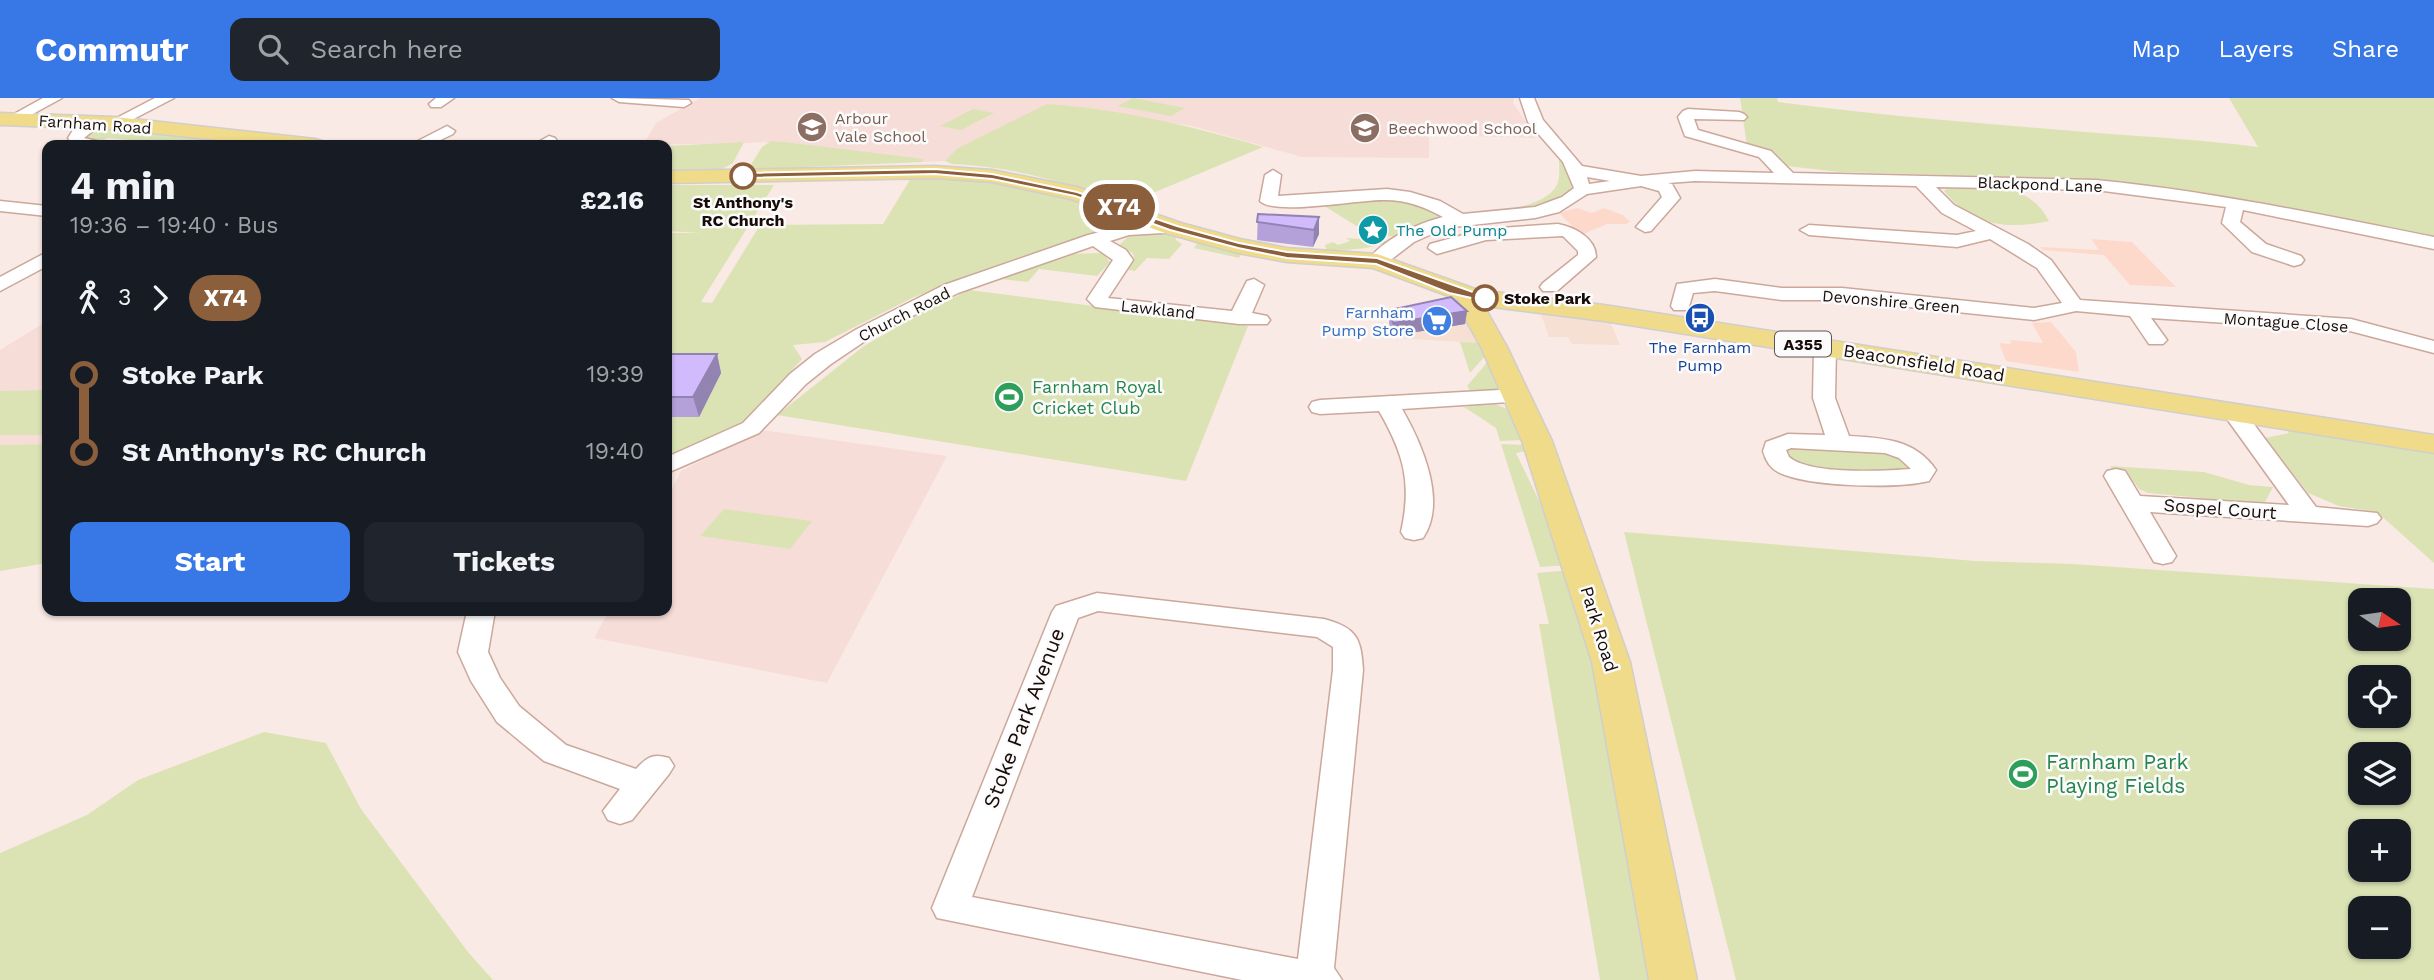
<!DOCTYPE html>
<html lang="en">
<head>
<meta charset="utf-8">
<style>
  body { margin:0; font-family:"Work Sans",sans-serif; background:#20242c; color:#f1f3f6; height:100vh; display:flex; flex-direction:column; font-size:26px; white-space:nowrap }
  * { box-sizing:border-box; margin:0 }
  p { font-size:23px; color:#9ea1a6 }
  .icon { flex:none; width:38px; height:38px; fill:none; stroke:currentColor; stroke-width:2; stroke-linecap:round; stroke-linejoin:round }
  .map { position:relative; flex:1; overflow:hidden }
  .details { position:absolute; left:42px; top:42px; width:630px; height:476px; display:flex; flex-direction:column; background:#171b24; border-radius:14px; box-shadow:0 2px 5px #0004 }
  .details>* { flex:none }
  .badge { padding:0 14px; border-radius:23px; font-size:24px; line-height:46px }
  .needle { width:46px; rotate:103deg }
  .fabs { position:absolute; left:2348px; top:490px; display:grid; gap:14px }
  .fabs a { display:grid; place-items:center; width:63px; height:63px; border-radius:14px; background:#171b24; box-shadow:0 2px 5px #0004; font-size:35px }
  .map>.badge { position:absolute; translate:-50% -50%; box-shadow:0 0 0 4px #fff }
  .legs { display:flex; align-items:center; gap:10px; height:77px; padding:0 28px; font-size:23px }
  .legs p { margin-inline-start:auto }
  .overview { display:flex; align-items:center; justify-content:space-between; height:119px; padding:0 28px }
  h1 { font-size:38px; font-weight:700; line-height:52px }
  .action { display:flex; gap:14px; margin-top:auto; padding:14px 28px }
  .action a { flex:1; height:80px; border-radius:14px; background:#3877e6; color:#fff; font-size:28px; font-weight:700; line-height:80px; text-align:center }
  .action a+a { background:#20242c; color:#f1f3f6 }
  ul { padding:0 28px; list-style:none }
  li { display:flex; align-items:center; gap:24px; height:77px; font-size:26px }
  li i { display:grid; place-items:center; width:10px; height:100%; margin:0 9px; background:currentColor }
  li i::after { content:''; width:18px; height:18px; margin:-9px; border:5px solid; border-radius:50%; background:#171b24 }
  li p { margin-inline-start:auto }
  li:first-child i { background:linear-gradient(#0000 50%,currentColor 0) }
  li:last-child i { background:linear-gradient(currentColor 50%,#0000 0) }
  header { display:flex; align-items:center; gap:42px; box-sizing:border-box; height:98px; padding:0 35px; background:#3877e6; color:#fff }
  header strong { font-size:33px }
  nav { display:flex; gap:38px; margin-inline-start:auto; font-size:24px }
  .search { width:490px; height:63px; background:#20242c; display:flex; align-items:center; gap:18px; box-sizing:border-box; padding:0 24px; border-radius:14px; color:#9ea1a6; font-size:26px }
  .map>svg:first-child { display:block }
</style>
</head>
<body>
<header>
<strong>Commutr</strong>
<div class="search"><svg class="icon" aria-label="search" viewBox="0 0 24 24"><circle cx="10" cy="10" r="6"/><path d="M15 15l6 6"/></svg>Search here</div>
<nav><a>Map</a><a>Layers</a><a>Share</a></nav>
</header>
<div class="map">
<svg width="2434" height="882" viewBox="0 0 2434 882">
  <rect width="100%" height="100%" fill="#faeae5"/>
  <!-- commercial -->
  <path fill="#f6dfd3" d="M 1540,213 L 1609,221 L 1620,247 L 1572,246 L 1568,239 L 1549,239 Z
    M 1395,215 L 1461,219 L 1468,225 L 1478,245 L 1394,240 Z"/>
  <!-- built -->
  <path fill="#fdd9cc" d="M 1577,110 L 1592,115 L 1604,110 L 1623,117 L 1630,124 L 1626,126 L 1607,126 L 1581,137 L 1559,115 Z
    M 2091,141 L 2132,144 L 2176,189 L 2130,187 L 2104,157 L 2043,152 L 2040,149 L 2099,152 Z
    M 2051,224 L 2076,254 L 2079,274 L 2006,263 L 1999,245 L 2011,246 L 2010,242 L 2043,245 L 2032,225 Z"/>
  <!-- education -->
  <path fill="#f7ddd8" d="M 700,0 L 1514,0 L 1513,5 L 1537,40 L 1429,37 L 1429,60 L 1302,59 L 1192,28 L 1047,6 L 945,63 L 923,64 L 924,62 L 785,44 L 643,47 L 656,25 Z
    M 47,223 L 47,346 L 0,347 L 0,252 Z
    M 762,332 L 947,358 L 827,585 L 594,540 L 609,513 L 667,513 L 667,401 L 681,373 Z"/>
  <!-- green -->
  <path fill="#dbe3b5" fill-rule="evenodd" d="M 1133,0 L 1185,10 L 1171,18 L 1117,8 Z
    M 1740,0 L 1777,0 L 1778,4 C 1884,18 1991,26 2098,35 C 2152,39 2204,42 2258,49 L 2229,0 L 2434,0 L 2434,142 L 2161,89 L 2083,81 L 1840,74 L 1786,68 L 1747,48 Z
    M 1047,6 C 1121,11 1192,28 1263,49 L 1129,105 C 1071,87 1014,68 952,66 L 945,63 L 958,50 Z
    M 973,11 L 994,15 L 961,32 L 940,28 Z
    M 98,29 L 245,45 L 238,47 L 185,47 L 108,40 L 98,44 L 86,42 L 87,35 Z
    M 771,43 L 785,44 L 924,61 L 923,64 L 757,71 L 750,68 L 762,49 Z
    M 744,44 L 733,65 L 722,71 L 667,73 L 667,48 Z
    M 1559,61 C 1568,68 1574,84 1571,95 L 1545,108 L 1478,117 C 1499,113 1551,108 1558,84 C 1560,77 1559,68 1559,61 Z
    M 953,78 C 1011,84 1067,96 1122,117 L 1122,126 L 1078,144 L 914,199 L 825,244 L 793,247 L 802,261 L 744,325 L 714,344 L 667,360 L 667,135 L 701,135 L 667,133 L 667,87 L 774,87 L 701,204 L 712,205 L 760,127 L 883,126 L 911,80 Z
    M 1953,87 C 1991,88 2029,85 2049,123 C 2007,132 1972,128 1944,93 Z
    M 1400,100 L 1434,111 L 1441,117 L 1441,121 L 1398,139 L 1357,135 L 1363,132 L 1321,106 Z
    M 1162,134 L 1242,155 L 1239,160 L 1194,150 L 1197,146 L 1175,137 L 1176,142 L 1182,146 L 1169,161 L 1147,160 L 1135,173 L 1123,171 L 1134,163 L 1133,155 L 1117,149 L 1130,137 Z
    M 1346,140 L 1386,143 L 1387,145 L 1366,150 L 1327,154 L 1325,147 L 1333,144 L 1338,147 L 1350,143 Z
    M 1102,155 L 1110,164 L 1097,178 L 1039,171 L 1028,184 L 1001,181 L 1067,156 Z
    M 969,192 L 1248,228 L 1186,383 L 777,317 L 864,248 L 918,217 Z
    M 1460,244 L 1481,245 L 1486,257 L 1470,275 Z
    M 1490,261 L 1501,289 L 1496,293 L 1474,298 L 1467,288 Z
    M 47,292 L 47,337 L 0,337 L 0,293 Z
    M 1492,305 L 1513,313 L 1524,342 L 1500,343 L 1496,330 L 1464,309 Z
    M 2281,326 L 2434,349 L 2434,465 L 2377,414 L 2339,408 L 2308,395 L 2265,340 L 2289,335 Z
    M 47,346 L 47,465 L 0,473 L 0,347 Z
    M 1501,346 L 1525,347 L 1526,353 L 1516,355 L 1570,467 L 1540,469 Z
    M 1786,347 L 1894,355 L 1915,370 L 1903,377 L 1803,369 L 1783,360 Z
    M 2110,368 L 2204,374 L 2249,387 L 2273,389 L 2264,406 L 2148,395 L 2139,391 L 2134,384 L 2121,383 Z
    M 724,411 L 812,423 L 790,451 L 700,438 Z
    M 1624,434 L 1976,463 L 2073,466 L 2434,491 L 2434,882 L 1736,882 ZM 2361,502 L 2399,502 L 2399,541 L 2361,541 ZM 2361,579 L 2399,579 L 2399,618 L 2361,618 ZM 2361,656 L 2399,656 L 2399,695 L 2361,695 ZM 2361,733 L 2399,733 L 2399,772 L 2361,772 ZM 2361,810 L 2399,810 L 2399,849 L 2361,849 Z
    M 1572,472 L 1588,530 L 1658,882 L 1600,882 L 1539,526 L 1549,526 L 1537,475 Z
    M 264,634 L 326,645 L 361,711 L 468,854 L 493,882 L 0,882 L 0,755 L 87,717 L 138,682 Z"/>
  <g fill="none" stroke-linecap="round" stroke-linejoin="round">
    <!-- minor casing -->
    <g stroke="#cba89b" stroke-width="3">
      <path id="minor" d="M 43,0 L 62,0 L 18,24 L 13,26 L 5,21 Z
        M 155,0 L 174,0 L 120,28 L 110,28 L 107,25 Z
        M 436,0 L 454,0 L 441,9 L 431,9 L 429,6 Z
        M 612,0 L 689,2 L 691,5 L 684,9 L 619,4 Z
        M 1520,0 L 1534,0 L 1543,22 L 1582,68 L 1641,78 L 1695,73 L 1774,75 L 1759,59 L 1685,38 L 1678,19 L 1683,13 L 1688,11 L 1739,14 L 1744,16 L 1747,19 L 1744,22 L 1694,21 L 1698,32 L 1771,53 L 1793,75 L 2096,82 C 2210,93 2322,117 2434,139 L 2434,151 L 2243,112 L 2240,124 L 2266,146 L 2301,158 L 2304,162 L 2301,166 L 2294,168 L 2252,154 L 2222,125 L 2226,109 L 2096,92 L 1936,89 L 1954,107 L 2028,146 L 2051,162 L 2080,202 L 2351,221 L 2434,243 L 2434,255 L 2350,233 L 2151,220 L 2167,242 L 2163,246 L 2149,246 L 2130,218 L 2076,213 L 2034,222 L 1842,202 L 1782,202 L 1715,193 L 1693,195 L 1688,212 L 1674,212 L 1671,208 L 1677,186 L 1715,181 L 1782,190 L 1842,190 L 2034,210 L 2062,205 L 2037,170 L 1990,141 L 1957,149 L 1809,137 L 1800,132 L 1809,127 L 1957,137 L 1976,133 L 1942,115 L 1916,88 L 1695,83 L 1668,85 L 1672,86 L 1680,100 L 1651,133 L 1645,134 L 1636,129 L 1662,99 L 1659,93 L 1641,88 L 1587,96 L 1559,114 L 1535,120 L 1445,130 L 1414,144 L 1384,167 L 1377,169 L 1367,163 C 1384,141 1416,126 1443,119 C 1425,109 1407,102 1385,102 C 1361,101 1274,118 1260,103 L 1265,77 L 1273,72 L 1281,77 L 1278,98 L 1387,91 L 1410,94 L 1440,103 L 1463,116 L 1535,109 L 1562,99 L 1574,90 L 1563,64 L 1528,24 ZM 1587,79 L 1610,83 L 1589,86 Z
        M 96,19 L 104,24 L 84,40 L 101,44 L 103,47 L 73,47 L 68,40 L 75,29 Z
        M 447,28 L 455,33 L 453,36 L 430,47 L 414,45 Z
        M 549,38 L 555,40 L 557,43 L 555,46 L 533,47 Z
        M 0,103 L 47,108 L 47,118 L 0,113 Z
        M 1173,125 L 1179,126 L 1182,130 L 1179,134 L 1129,137 L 1110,143 L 1126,152 L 1133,162 L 1108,200 L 1232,213 L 1247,183 L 1254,181 L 1264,187 L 1252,215 L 1267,218 L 1270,222 L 1267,226 L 1239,226 L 1095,209 L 1087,201 L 1113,162 L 1093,148 L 958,195 L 871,239 L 831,266 L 806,286 L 759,335 L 667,375 L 667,359 L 743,325 L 790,276 L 815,256 L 857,231 L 944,187 L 1088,137 L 1128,127 Z
        M 1558,126 C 1574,129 1596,140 1596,159 L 1557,193 L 1543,193 L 1540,189 L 1543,185 L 1578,157 L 1578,153 L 1563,138 L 1486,142 L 1437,156 L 1428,150 L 1430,146 L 1485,131 Z
        M 47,154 L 47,168 L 0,193 L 0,179 Z
        M 1825,244 L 1833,245 L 1836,250 L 1835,300 L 1849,338 C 1883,340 1915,341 1936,372 L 1929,383 C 1897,391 1807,389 1778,374 C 1770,370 1765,361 1763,353 L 1766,344 L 1788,336 L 1825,337 L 1813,300 L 1814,250 L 1817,245 ZM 1791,350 L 1885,355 L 1899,360 L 1911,371 C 1883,373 1810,377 1789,359 L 1786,352 Z
        M 1517,291 L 1525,293 L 1528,298 L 1525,303 L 1402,311 C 1421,344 1448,403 1423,440 L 1414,442 L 1405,440 L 1401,434 C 1412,385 1404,356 1379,313 L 1320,316 L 1312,314 L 1309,309 L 1312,304 L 1320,302 Z
        M 2233,307 L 2241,309 L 2316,409 L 2377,415 L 2381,420 L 2377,425 L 2368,428 L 2150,414 L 2176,458 L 2172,464 L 2163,466 L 2154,464 L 2104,378 L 2107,373 L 2116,371 L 2125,373 L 2140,398 L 2289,407 L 2222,314 L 2225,309 Z
        M 1097,495 L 1324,521 C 1357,530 1361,540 1363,572 L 1334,870 L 1342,882 L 1242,882 L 937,820 L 932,810 L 1052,514 L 1056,508 ZM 1098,513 L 1317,539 L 1333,549 L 1333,572 L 1298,861 L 972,799 L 1078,520 Z
        M 467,513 L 495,513 L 488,554 L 500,580 L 519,608 L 566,647 L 636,671 C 647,659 653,655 669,660 L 674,668 L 669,676 L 632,722 L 620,726 L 608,722 L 603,713 L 620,691 L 544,663 L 497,624 L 471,583 L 458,554 Z"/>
    </g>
    <!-- major casing -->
    <g stroke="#d1cece" stroke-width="3">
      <path id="major" d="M 0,15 L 115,19 L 315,41 L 322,43 L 325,47 L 262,47 L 115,31 L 0,27 Z
        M 935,68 L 992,72 L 1077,89 L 1181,125 L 1240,141 L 1287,150 L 1377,156 L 1478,192 L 1604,207 L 2434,337 L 2434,355 L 1604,223 L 1484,208 L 1507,249 L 1552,343 L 1630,564 L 1697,882 L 1649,882 L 1592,564 L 1522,343 L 1481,249 L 1457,206 L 1459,202 L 1373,170 L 1287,164 L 1238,155 L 1165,135 L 1071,101 L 992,84 L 935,80 L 667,85 L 667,73 Z"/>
    </g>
    <!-- minor -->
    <use href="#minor" fill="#fff" fill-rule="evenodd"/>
    <!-- major -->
    <use href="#major" fill="#efdb89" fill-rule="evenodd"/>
  </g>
  <!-- wall -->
  <path fill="#b4a1da" d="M 1258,116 L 1319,119 L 1319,136 L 1313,149 L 1257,142 Z
    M 1390,212 L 1467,213 L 1465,226 L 1392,238 L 1389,225 Z
    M 717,256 L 721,275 L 699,319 L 667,319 L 667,264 Z"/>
  <!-- shaded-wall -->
  <path fill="#9283b1" d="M 1319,119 L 1319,136 L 1313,149 L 1314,132 Z
    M 1467,213 L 1465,226 L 1392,238 L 1393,225 Z
    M 717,256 L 721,275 L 699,319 L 693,299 Z"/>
  <!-- building -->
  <path fill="#d1bbfd" stroke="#9283b1" stroke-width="2" d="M 1258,116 L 1319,119 L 1314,132 L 1257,124 Z
    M 1451,199 L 1467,213 L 1393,225 L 1390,212 Z
    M 671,256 L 717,256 L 693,299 L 667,299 L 667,264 Z"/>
  <!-- line-1 -->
  <path fill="#8b5e3c" stroke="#fff" stroke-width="2" d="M 935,71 L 992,76 L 1077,94 L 1177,128 L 1239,145 L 1287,154 L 1377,160 L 1490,200 L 1485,203 L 1449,195 L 1376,166 L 1287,160 L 1238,150 L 1170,132 L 1075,98 L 992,81 L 935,76 L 743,80 L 739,78 L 743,75 Z"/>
  <!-- icons -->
  <defs>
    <g id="school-disc" transform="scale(1.575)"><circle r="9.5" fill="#8d6e63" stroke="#fbfbfb"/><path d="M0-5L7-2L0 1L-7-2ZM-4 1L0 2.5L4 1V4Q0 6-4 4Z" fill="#fff"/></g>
    <g id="sight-disc" transform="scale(1.575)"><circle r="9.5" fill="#0f9aa8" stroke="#fbfbfb"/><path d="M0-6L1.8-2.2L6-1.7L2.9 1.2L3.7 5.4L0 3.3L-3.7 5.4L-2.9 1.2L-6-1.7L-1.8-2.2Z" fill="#fff"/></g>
    <g id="bus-disc" transform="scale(1.575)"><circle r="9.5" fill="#1a4fb4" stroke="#fbfbfb"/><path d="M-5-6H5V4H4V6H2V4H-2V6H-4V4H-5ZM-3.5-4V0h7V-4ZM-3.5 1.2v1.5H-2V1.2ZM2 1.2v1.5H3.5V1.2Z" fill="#fff"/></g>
    <g id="supermarket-disc" transform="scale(1.575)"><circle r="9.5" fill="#3f7fe0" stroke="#fbfbfb"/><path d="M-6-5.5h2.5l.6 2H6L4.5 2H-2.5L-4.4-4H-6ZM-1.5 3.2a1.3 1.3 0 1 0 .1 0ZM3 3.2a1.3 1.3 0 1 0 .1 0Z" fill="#fff"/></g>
    <g id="stadium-disc" transform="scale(1.575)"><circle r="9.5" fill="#2e9e5b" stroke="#fbfbfb"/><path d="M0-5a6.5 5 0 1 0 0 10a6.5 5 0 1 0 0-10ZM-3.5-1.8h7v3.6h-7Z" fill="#fff"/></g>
  </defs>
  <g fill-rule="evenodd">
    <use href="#school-disc" x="812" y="29"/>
    <use href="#school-disc" x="1365" y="30"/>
    <use href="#sight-disc" x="1373" y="132"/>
    <use href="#bus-disc" x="1700" y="220"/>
    <use href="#supermarket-disc" x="1437" y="223"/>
    <use href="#stadium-disc" x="1009" y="299"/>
    <use href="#stadium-disc" x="2023" y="676"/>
  </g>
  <!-- markers -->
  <g fill="#fff" stroke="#8b5e3c" stroke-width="3.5">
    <circle cx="743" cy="78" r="12"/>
    <circle cx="1485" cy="200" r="12"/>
  </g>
  <g text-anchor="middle" stroke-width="5" stroke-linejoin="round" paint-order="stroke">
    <!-- far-education labels -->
    <g font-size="16" fill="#785e54" stroke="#fbfbfb" text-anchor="start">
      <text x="835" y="26">Arbour<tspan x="835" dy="18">Vale School</tspan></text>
      <text x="1388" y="36">Beechwood School</text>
    </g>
    <!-- far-street labels -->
    <g font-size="16" fill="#180c08" stroke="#fbfbfb">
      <text transform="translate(95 26) rotate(4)" y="6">Farnham Road</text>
      <text transform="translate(2040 86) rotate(2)" y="6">Blackpond Lane</text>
      <text transform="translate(1891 203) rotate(5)" y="6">Devonshire Green</text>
      <text transform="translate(1158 211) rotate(6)" y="6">Lawkland</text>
      <text transform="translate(904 216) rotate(-27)" y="6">Church Road</text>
      <text transform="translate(2286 224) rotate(4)" y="6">Montague Close</text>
    </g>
    <!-- far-stop labels -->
    <g font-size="16" font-weight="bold" fill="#180c08" stroke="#fbfbfb">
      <text x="743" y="110">St Anthony's<tspan x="743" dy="18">RC Church</tspan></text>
      <text x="1504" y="206" text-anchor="start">Stoke Park</text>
    </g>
    <!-- far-culture labels -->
    <g font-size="16" fill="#0d838f" stroke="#fbfbfb" text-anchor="start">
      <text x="1396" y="138">The Old Pump</text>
    </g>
    <!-- far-shop labels -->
    <g font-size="16" fill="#366cbe" stroke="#fbfbfb" text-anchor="end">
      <text x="1414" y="220">Farnham<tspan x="1414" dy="18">Pump Store</tspan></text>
    </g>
    <!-- shield labels -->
    <rect fill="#fbfbfb" stroke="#5c5451" stroke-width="2" x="1775" y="233.5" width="56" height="25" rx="5"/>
    <g font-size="16" font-weight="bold" fill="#180c08">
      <text x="1803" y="252">A355</text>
    </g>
    <!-- far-transit labels -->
    <g font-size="16" fill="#164399" stroke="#fbfbfb">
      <text x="1700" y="255">The Farnham<tspan x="1700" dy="18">Pump</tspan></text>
    </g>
    <!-- street labels -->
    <g font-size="18" fill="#180c08" stroke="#fbfbfb">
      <text transform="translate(1924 265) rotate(9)" y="6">Beaconsfield Road</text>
      <text transform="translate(2220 411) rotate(4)" y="6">Sospel Court</text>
      <text transform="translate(1599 531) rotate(73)" y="6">Park Road</text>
    </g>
    <!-- leisure labels -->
    <g font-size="18" fill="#27864d" stroke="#fbfbfb" text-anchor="start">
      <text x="1032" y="295">Farnham Royal<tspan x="1032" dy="21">Cricket Club</tspan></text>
    </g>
    <!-- near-street labels -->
    <g font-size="21" fill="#180c08" stroke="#fbfbfb">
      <text transform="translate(1024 620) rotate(-69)" y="7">Stoke Park Avenue</text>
    </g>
    <!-- near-leisure labels -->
    <g font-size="21" fill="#27864d" stroke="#fbfbfb" text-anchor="start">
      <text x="2046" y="671">Farnham Park<tspan x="2046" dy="24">Playing Fields</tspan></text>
    </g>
  </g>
</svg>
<div class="fabs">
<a><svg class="needle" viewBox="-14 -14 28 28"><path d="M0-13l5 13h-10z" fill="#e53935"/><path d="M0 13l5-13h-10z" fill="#9ea1a6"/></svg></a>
<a><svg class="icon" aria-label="locate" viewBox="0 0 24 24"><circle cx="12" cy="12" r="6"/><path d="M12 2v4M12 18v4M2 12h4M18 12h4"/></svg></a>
<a><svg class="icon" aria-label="layers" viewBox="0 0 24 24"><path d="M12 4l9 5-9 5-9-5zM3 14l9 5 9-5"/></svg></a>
<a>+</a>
<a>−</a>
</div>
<b class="badge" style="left:1119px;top:109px;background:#8b5e3c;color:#fff">X74</b>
<section class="details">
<div class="overview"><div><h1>4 min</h1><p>19:36 – 19:40 · Bus</p></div><b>£2.16</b></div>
<div class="legs"><svg class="icon" aria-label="walk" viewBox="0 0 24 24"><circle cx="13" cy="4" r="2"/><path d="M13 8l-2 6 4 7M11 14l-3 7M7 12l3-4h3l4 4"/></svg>3<svg class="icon" aria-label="forward" viewBox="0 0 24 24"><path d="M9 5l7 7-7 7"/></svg><b class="badge" style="background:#8b5e3c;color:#fff">X74</b></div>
<ul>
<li><i style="color:#8b5e3c"></i><b>Stoke Park</b><p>19:39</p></li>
<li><i style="color:#8b5e3c"></i><b>St Anthony's RC Church</b><p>19:40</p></li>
</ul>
<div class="action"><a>Start</a><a>Tickets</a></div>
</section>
</div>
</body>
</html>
